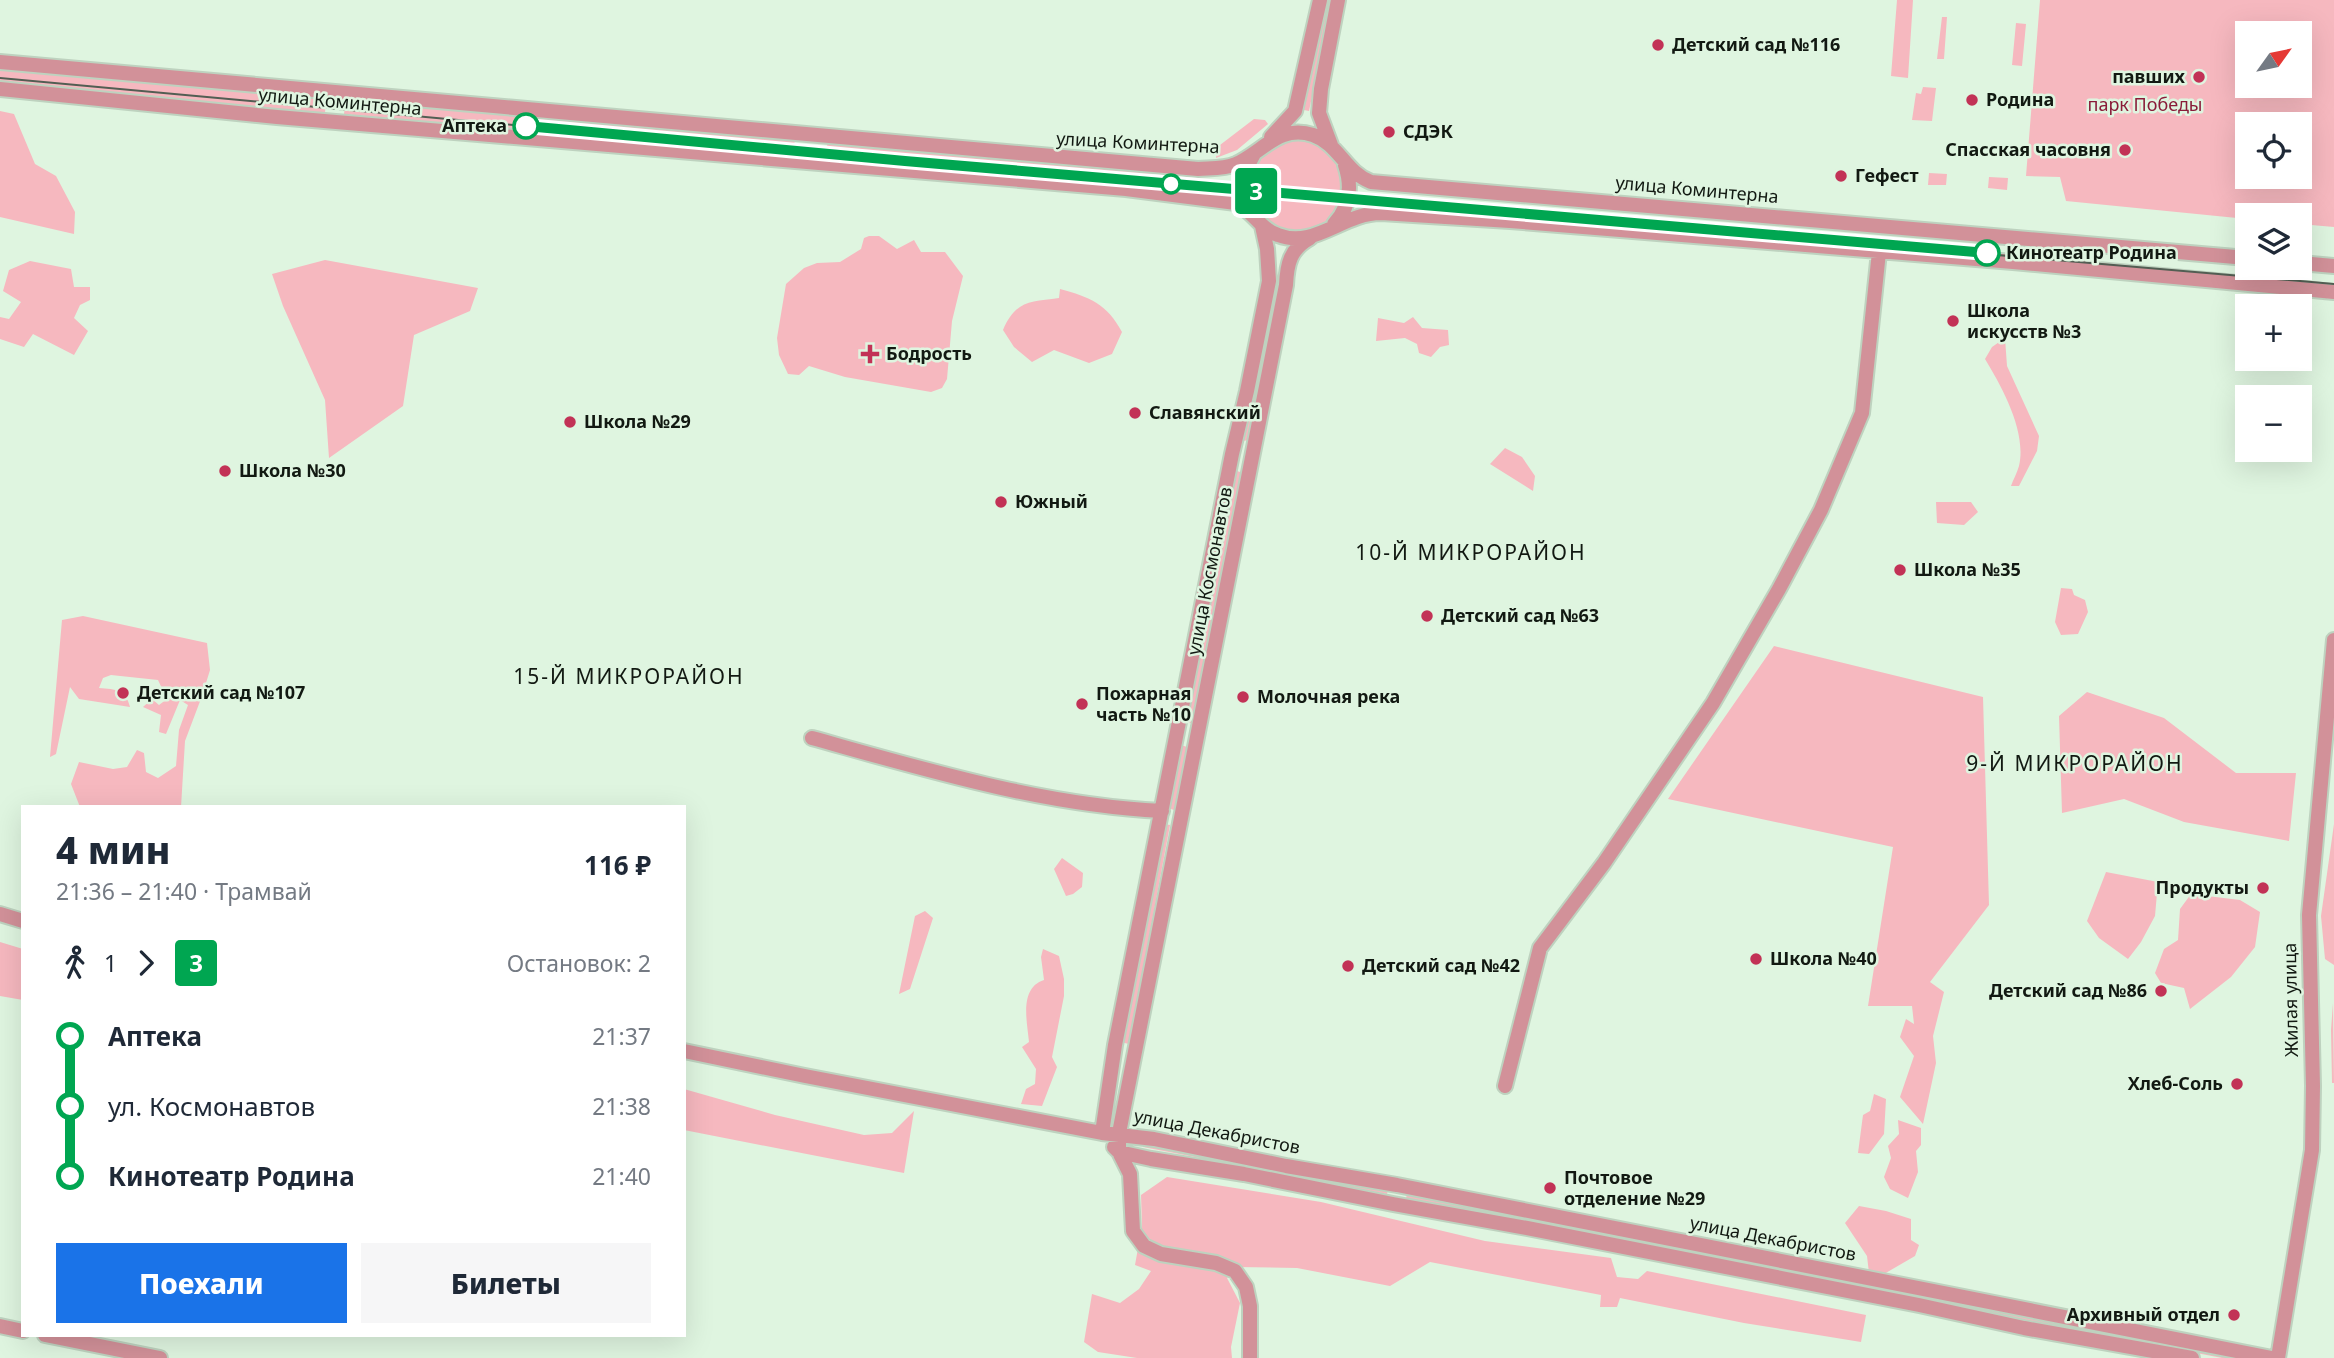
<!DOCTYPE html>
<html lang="ru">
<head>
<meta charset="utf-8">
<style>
  body { margin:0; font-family:"Noto Sans",sans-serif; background:#f6f6f7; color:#1f2937; height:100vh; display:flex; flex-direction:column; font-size:26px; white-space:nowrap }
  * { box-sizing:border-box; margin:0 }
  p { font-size:23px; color:#747a83 }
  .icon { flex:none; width:38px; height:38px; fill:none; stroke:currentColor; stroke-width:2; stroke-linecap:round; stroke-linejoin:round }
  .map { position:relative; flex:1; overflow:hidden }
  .sheet { position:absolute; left:21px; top:805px; width:665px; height:532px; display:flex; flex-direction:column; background:#fff; border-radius:0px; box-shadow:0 7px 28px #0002 }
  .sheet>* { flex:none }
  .badge { padding:0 14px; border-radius:5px; font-size:24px; line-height:46px }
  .needle { width:46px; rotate:57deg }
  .buttons { position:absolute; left:2235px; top:21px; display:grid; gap:14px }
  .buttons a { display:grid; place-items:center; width:77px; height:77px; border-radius:0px; background:#fff; box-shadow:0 7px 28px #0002; font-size:35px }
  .map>.badge { position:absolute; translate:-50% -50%; box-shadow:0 0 0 4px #fff }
  .legs { display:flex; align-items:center; gap:10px; height:77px; padding:0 35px; font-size:23px }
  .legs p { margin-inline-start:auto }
  .overview { display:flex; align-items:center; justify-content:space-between; height:119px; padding:0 35px }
  h1 { font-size:38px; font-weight:800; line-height:52px }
  .button { display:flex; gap:14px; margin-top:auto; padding:14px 35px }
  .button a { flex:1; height:80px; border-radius:0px; background:#1a73e8; color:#fff; font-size:28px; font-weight:800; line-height:80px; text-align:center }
  .button a+a { background:#f6f6f7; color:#1f2937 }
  ul { padding:0 35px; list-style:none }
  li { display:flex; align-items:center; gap:24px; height:70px; font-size:26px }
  li i { display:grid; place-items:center; width:10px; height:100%; margin:0 9px; background:currentColor }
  li i::after { content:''; width:18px; height:18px; margin:-9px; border:5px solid; border-radius:50%; background:#fff }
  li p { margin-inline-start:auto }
  li:first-child i { background:linear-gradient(#0000 50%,currentColor 0) }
  li:last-child i { background:linear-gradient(currentColor 50%,#0000 0) }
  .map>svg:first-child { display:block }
</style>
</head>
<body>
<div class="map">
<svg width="2334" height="1358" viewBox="0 0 2334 1358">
  <rect width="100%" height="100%" fill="#dff5e0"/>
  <!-- green -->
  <path fill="#f6b8bf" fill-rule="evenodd" d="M 1326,0 L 1332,0 L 1309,111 L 1304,110 Z
    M 1897,0 L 1913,0 L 1908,78 L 1891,76 Z
    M 2040,0 L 2334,0 L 2334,227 L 2300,224 L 2300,215 L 2247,215 L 2247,219 L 2066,201 L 2060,177 L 2026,176 ZM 2247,33 L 2300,33 L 2300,86 L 2247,86 ZM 2247,124 L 2300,124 L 2300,177 L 2247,177 Z
    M 1942,17 L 1947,17 L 1944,59 L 1937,59 Z
    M 2016,23 L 2026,24 L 2022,66 L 2012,65 Z
    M 0,68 L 326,98 L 325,113 L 0,85 Z
    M 1923,87 L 1936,88 L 1932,121 L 1912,120 L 1916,93 L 1921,94 Z
    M 346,99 L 795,139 L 793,154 L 344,114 Z
    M 0,111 L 14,114 L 35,164 L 56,176 L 75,212 L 74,234 L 0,217 Z
    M 1254,119 L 1265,120 L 1268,124 L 1237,150 L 1216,158 L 1217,149 L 1220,145 Z
    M 1297,139 C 1314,140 1335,151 1340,168 C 1342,175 1342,185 1343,192 L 1251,184 C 1255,157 1272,143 1297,139 Z
    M 828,141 L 1151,171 L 1147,186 L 825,157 Z
    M 1929,173 L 1947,174 L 1946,185 L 1928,185 Z
    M 1989,177 L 2008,178 L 2007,190 L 1988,188 Z
    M 1251,191 L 1343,199 C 1323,244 1261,243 1251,191 Z
    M 869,236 L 879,236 L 897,249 L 914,240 L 921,252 L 945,252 L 963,276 L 952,321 L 947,379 L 942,388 L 931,392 L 845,377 L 809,366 L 799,375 L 788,374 L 779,355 L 777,338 L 786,284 L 804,268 L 817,263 L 840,262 L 861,249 L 864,238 Z
    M 325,260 L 478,288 L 470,311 L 414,335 L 403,406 L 329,458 L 325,400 L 283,306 L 272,274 Z
    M 30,261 L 71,269 L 74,287 L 90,287 L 90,300 L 80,305 L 74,318 L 88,331 L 74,355 L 33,334 L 24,347 L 0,339 L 0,317 L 9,319 L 21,302 L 3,291 L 9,270 Z
    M 1275,275 L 1281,277 L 1249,440 L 1243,441 Z
    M 1060,289 C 1090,297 1107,304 1122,332 L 1112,354 L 1089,363 L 1054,350 L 1032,362 L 1014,347 L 1003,330 C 1016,300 1030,302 1059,298 Z
    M 1413,317 L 1422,328 L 1448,330 L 1449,345 L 1440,347 L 1431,357 L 1419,353 L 1417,344 L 1405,338 L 1376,341 L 1378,318 L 1404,323 Z
    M 2005,338 L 2007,366 L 2039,436 L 2037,451 L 2019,486 L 2011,486 C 2013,480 2017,473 2019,466 C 2027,432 2002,387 1985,359 L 1992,347 Z
    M 1505,448 L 1522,457 L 1535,476 L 1533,491 L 1490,464 Z
    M 1237,471 L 1243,473 L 1191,723 L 1185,721 Z
    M 1936,502 L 1971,502 L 1978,512 L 1964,525 L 1937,523 Z
    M 2061,588 L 2072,589 L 2074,595 L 2085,600 L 2088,612 L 2078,634 L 2061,635 L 2055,622 Z
    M 83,616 L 207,643 L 210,670 L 202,696 L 185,741 L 181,807 L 80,807 L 71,784 L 79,762 L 113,769 L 127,767 L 137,750 L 144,753 L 146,772 L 158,778 L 176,766 L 179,730 L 188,705 L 180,700 L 166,734 L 159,732 L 161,715 L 143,707 L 152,699 L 159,705 L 167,699 L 158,680 L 111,675 L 103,678 L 99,688 C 116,689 126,690 130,707 L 79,699 L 70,687 L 56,754 L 50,757 L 62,620 Z
    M 1774,646 L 1983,697 L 1989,905 L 1930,982 L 1944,992 L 1933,1036 L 1936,1063 L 1923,1124 L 1900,1097 L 1914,1056 L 1900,1037 L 1906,1019 L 1914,1024 L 1912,1006 L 1868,1006 L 1893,847 L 1668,799 Z
    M 2087,692 L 2164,718 L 2236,773 L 2296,773 L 2289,841 L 2184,822 L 2124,799 L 2062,813 L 2059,716 Z
    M 1181,745 L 1187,747 L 1174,810 L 1168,808 Z
    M 1164,824 L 1170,825 L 1129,1044 L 1120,1042 Z
    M 2334,824 L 2334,965 L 2325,959 L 2321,916 Z
    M 1062,858 L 1083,873 L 1082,887 L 1073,894 L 1066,896 L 1054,869 Z
    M 2106,872 L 2158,882 L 2155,916 L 2141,942 L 2128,959 L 2099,938 L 2087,921 Z
    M 2191,894 L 2240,900 L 2260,912 L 2255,947 L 2231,977 L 2190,1009 L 2184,988 L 2161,983 L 2155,973 L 2164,949 L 2178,940 L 2180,909 Z
    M 925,911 L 933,918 L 910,989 L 899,994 L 915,916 Z
    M 0,942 L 23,949 L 23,1000 L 0,996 Z
    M 1043,949 L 1059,956 L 1064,979 L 1064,996 L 1052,1057 L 1057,1067 L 1042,1106 L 1021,1104 L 1026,1089 L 1035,1084 L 1036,1069 L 1022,1047 L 1029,1042 C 1027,1021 1019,988 1044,980 L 1041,957 Z
    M 2333,1003 L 2334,1083 L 2332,1083 L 2331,1030 Z
    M 684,1089 L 775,1115 L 864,1135 L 892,1133 L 914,1111 L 904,1173 L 684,1130 Z
    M 1874,1094 L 1886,1099 L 1884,1134 L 1869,1154 L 1858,1153 L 1863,1115 L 1870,1111 Z
    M 1898,1120 L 1921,1128 L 1921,1145 L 1916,1151 L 1918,1172 L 1908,1198 L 1890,1189 L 1884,1177 L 1891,1158 L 1888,1146 L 1899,1134 Z
    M 1144,1142 L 1388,1189 L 1387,1194 L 1143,1147 Z
    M 1167,1177 L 1321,1202 L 1485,1241 L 1611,1258 L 1617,1277 L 1638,1279 L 1647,1271 L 1866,1315 L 1861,1342 L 1744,1323 L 1620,1298 L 1617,1307 L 1600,1307 L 1601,1295 L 1430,1262 L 1390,1286 L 1297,1268 L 1236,1267 L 1227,1278 L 1240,1303 L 1231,1347 L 1232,1358 L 1137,1358 L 1098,1352 L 1084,1342 L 1092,1294 L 1120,1303 L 1139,1289 L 1151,1271 L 1135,1265 L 1142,1226 L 1141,1195 Z
    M 1407,1193 L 1859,1282 L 1858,1286 L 1406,1199 Z
    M 1859,1206 L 1886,1211 L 1911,1219 L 1911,1240 L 1919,1245 L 1915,1256 L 1884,1274 L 1869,1273 L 1867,1256 L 1845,1223 Z
    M 1879,1286 L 2244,1358 L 2222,1358 L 1878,1291 Z"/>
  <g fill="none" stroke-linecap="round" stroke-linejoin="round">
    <!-- minor casing -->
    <g stroke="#bed2bf" stroke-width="18">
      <path id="minor" d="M 0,62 L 1198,169 C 1211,168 1224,169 1236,164 C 1263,152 1279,124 1313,135 C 1339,144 1345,172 1371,182 L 2247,258
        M 0,89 L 277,117 L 1126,189 L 1236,203 C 1253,211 1260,229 1278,235 C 1315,249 1343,213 1381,213 L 1510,221 L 2013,262 L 2334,292
        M 1271,137 L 1295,111 L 1320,0
        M 1331,145 L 1319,113 L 1321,89 L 1338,0
        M 1250,212 C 1242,191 1242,174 1254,154
        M 1334,224 C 1350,207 1352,186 1345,165
        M 2300,263 L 2334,266
        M 812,738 C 927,770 1042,805 1162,811
        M 0,914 L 23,921
        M 684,1051 L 805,1076 L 1102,1133 L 1154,1139 L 1286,1166 L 1397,1185 L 2272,1358
        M 1505,1086 L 1540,948 L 1604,863 L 1713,703 L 1779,589 L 1821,510 L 1862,413 L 1879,252
        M 1102,1133 L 1115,1045 L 1232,454 L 1247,391 L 1269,281 L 1267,249 L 1262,226
        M 1114,1147 L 1119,1152 L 1151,1159 L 1244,1174 L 1393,1204 L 1527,1228 L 1919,1305 L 2024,1328 L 2192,1358
        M 0,1326 L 23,1331
        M 45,1335 L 160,1358
        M 1250,1358 L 1250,1306 L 1246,1287 L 1235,1271 L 1216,1263 L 1161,1254 L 1144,1246 L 1133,1231 L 1130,1174 L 1119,1152 L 1119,1133 L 1286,285 C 1287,264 1290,249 1310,238
        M 2278,1358 L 2312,1150 L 2313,1086 L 2309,915 L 2334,640"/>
    </g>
    <!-- minor -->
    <use href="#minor" stroke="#d29199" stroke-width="14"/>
    <!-- tram -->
    <path stroke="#525e53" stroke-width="2" d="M 0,78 L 905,161 L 2334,284"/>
  </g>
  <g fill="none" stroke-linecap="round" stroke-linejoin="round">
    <!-- line-1 casing -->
    <g stroke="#fff" stroke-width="16">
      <path id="line-1" d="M 526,126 L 905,161 L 1987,253"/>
    </g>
    <!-- line-1 -->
    <use href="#line-1" stroke="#00a651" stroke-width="10"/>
  </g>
  <!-- markers -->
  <g fill="#c23256" stroke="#dff5e0" stroke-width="2.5">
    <circle cx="1658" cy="45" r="7"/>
    <circle cx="2199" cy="77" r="7"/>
    <circle cx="1972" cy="100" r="7"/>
    <circle cx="1389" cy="132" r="7"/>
    <circle cx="2125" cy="150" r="7"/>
    <circle cx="1841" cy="176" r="7"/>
    <circle cx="1953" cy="321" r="7"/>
    <path d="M866.5 343.5h7v7h7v7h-7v7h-7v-7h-7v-7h7z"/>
    <circle cx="1135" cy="413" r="7"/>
    <circle cx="570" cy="422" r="7"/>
    <circle cx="225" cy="471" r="7"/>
    <circle cx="1001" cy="502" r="7"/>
    <circle cx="1900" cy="570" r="7"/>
    <circle cx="1427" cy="616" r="7"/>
    <circle cx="123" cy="693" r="7"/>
    <circle cx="1243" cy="697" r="7"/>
    <circle cx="1082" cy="704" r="7"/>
    <circle cx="2263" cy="888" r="7"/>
    <circle cx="1756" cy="959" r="7"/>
    <circle cx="1348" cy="966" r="7"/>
    <circle cx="2161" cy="991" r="7"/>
    <circle cx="2237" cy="1084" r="7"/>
    <circle cx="1550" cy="1188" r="7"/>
    <circle cx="2234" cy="1315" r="7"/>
  </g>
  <g fill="#fff" stroke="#00a651" stroke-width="3.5">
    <circle cx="526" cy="126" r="12"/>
    <circle cx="1171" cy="184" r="9"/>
    <circle cx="1987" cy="253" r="12"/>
  </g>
  <g text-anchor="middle" stroke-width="5" stroke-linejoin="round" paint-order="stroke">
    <!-- poi labels -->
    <g font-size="18" font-weight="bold" fill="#121912" stroke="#dff5e0" text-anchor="start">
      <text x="1672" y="51">Детский сад №116</text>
      <text x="2185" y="83" text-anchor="end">павших</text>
      <text x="1986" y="106">Родина</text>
      <text x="1403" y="138">СДЭК</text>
      <text x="2111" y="156" text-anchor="end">Спасская часовня</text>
      <text x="1855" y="182">Гефест</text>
      <text x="1967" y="317">Школа<tspan x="1967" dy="21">искусств №3</tspan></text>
      <text x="886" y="360">Бодрость</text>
      <text x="1149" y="419">Славянский</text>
      <text x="584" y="428">Школа №29</text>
      <text x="239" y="477">Школа №30</text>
      <text x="1015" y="508">Южный</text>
      <text x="1914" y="576">Школа №35</text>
      <text x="1441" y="622">Детский сад №63</text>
      <text x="137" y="699">Детский сад №107</text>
      <text x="1096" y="700">Пожарная<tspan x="1096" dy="21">часть №10</tspan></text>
      <text x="1257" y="703">Молочная река</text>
      <text x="2249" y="894" text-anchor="end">Продукты</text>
      <text x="1770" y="965">Школа №40</text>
      <text x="1362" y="972">Детский сад №42</text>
      <text x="2147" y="997" text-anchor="end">Детский сад №86</text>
      <text x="2223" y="1090" text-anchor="end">Хлеб-Соль</text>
      <text x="1564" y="1184">Почтовое<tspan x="1564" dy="21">отделение №29</tspan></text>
      <text x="2220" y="1321" text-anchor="end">Архивный отдел</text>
    </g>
    <!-- street labels -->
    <g font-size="18" fill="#121912" stroke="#dff5e0">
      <text transform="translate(340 102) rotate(5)" y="6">улица Коминтерна</text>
      <text transform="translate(1138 143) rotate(3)" y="6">улица Коминтерна</text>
      <text transform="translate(1697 190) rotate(5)" y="6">улица Коминтерна</text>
      <text transform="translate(1210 571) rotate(-79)" y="6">улица Космонавтов</text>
      <text transform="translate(2291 1000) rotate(-91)" y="6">Жилая улица</text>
      <text transform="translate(1217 1132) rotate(11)" y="6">улица Декабристов</text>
      <text transform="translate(1773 1239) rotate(11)" y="6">улица Декабристов</text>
    </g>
    <!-- park labels -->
    <g font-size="18" fill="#8a1c39" stroke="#dff5e0">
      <text x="2145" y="111">парк Победы</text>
    </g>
    <!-- stop labels -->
    <g font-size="18" font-weight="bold" fill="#121912" stroke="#dff5e0" text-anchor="end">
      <text x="507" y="132">Аптека</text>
      <text x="2006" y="259" text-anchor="start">Кинотеатр Родина</text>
    </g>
    <!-- quarter labels -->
    <g font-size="21" letter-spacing="2" fill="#121912" stroke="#dff5e0">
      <text x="1471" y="560">10-Й МИКРОРАЙОН</text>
      <text x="629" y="684">15-Й МИКРОРАЙОН</text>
      <text x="2075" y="771">9-Й МИКРОРАЙОН</text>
    </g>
  </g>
</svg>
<div class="buttons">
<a><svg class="needle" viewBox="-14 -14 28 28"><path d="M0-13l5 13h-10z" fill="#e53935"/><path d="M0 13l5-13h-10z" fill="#747a83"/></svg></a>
<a><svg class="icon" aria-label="locate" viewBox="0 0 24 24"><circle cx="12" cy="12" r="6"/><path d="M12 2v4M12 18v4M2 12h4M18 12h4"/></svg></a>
<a><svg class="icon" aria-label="layers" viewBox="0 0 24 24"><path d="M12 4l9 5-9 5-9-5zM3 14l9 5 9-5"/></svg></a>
<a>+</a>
<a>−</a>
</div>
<b class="badge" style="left:1256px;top:191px;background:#00a651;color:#fff">3</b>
<section class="sheet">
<div class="overview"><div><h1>4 мин</h1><p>21:36 – 21:40 · Трамвай</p></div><b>116 ₽</b></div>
<div class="legs"><svg class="icon" aria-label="walk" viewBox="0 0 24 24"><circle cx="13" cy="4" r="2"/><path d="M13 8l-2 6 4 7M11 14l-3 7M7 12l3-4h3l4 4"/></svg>1<svg class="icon" aria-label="forward" viewBox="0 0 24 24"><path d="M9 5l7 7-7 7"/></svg><b class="badge" style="background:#00a651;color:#fff">3</b><p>Остановок: 2</p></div>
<ul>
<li><i style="color:#00a651"></i><b>Аптека</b><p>21:37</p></li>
<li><i style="color:#00a651"></i><span>ул. Космонавтов</span><p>21:38</p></li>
<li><i style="color:#00a651"></i><b>Кинотеатр Родина</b><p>21:40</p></li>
</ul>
<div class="button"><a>Поехали</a><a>Билеты</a></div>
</section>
</div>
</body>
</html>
